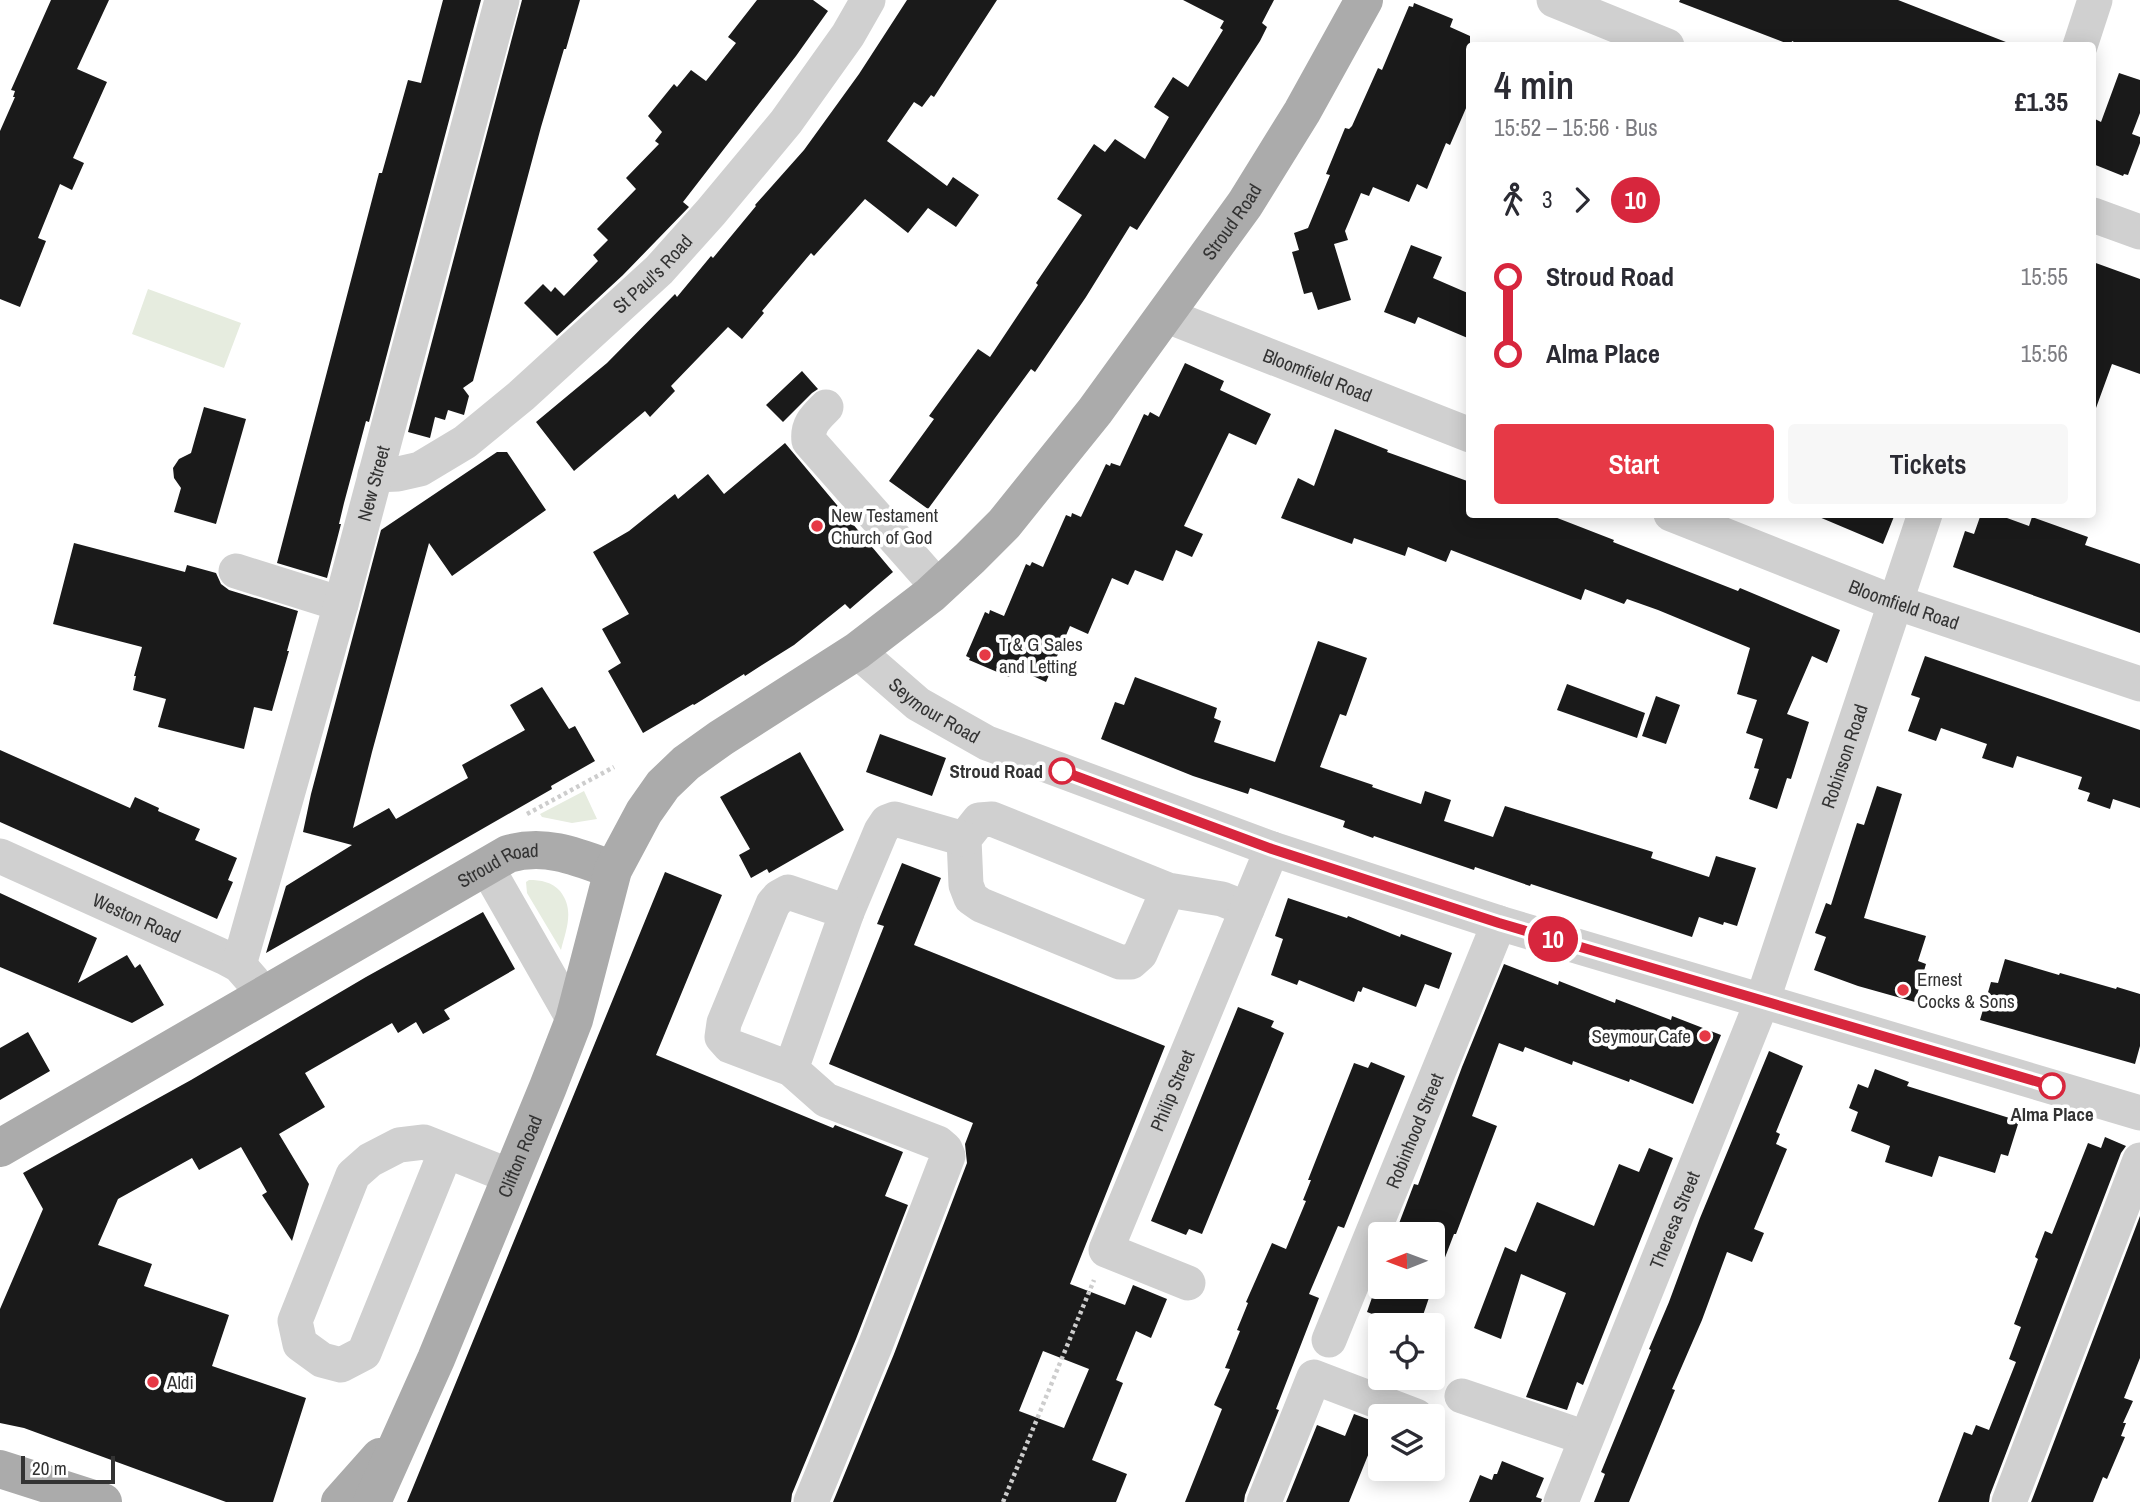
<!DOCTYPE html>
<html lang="en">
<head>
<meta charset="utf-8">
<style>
  body { margin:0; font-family:"Archivo Narrow",sans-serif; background:#f7f7f7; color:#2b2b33; height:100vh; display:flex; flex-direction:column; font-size:26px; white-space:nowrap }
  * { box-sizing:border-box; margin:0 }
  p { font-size:23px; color:#7c7c81 }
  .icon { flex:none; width:38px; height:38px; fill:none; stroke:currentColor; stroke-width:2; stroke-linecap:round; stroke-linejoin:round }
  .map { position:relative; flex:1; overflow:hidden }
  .sheet { position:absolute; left:1466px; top:42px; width:630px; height:476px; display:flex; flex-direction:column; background:#fff; border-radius:7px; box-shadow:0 4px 18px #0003 }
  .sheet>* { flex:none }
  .badge { padding:0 14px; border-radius:23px; font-size:24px; line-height:46px }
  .needle { width:46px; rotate:269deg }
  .buttons { position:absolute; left:1368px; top:1222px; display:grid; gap:14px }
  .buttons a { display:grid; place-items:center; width:77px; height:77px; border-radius:7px; background:#fff; box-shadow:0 4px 18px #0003; font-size:35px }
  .scale { position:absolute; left:21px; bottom:18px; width:94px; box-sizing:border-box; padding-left:7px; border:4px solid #333; border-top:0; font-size:19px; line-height:24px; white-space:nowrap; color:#333; -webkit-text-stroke:5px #fff; paint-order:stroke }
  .map>.badge { position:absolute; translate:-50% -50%; box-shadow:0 0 0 4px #fff }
  .legs { display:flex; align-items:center; gap:10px; height:77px; padding:0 28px; font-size:23px }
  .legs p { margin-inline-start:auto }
  .summary { display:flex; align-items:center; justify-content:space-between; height:119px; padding:0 28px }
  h1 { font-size:38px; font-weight:600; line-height:52px }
  .cta { display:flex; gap:14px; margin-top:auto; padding:14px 28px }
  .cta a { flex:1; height:80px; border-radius:7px; background:#e63946; color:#fff; font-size:28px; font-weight:600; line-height:80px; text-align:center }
  .cta a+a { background:#f7f7f7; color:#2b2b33 }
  ul { padding:0 28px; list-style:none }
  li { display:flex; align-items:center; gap:24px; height:77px; font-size:26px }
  li i { display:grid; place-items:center; width:10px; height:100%; margin:0 9px; background:currentColor }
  li i::after { content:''; width:18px; height:18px; margin:-9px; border:5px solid; border-radius:50%; background:#fff }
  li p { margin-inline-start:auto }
  li:first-child i { background:linear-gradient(#0000 50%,currentColor 0) }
  li:last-child i { background:linear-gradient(currentColor 50%,#0000 0) }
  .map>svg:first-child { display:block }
</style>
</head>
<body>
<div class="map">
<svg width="2140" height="1502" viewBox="0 0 2140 1502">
  <rect width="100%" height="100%" fill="#fff"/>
  <!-- green -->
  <path fill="#e6ecdf" d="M 148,289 L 241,323 L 224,368 L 132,334 Z
    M 584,791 L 597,819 L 572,823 L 542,817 L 540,814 Z
    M 529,880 C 541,880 552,882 560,891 C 575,910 566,930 561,950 L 527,893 L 526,882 Z"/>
  <!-- building -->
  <path fill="#1a1a1a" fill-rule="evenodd" d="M 51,0 L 109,0 L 77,69 L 107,82 L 73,158 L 84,163 L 72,190 L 60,184 L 38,238 L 46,241 L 20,307 L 0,299 L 0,131 L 15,97 L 13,97 L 15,91 L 11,90 Z
    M 443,0 L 481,0 L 369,422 L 366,421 L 344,503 L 339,524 L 341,524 L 327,578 L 277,563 L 379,173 L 382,173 L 408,80 L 421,83 Z
    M 522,0 L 580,0 L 566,49 L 564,49 L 541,127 L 473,381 L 463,388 L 469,396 L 464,415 L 448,410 L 445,420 L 435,417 L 430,438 L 408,432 Z
    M 757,0 L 813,0 L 828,11 L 796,56 L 683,202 L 689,207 L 623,275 L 557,336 L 524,303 L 543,284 L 551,292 L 555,287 L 564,296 L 598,261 L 593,255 L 608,240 L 597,229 L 636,189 L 626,178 L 659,144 L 655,141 L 662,132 L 648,116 L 674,84 L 677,87 L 691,70 L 706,81 L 736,43 L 728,37 Z
    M 907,0 L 997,0 L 934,97 L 931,95 L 922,107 L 914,102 L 887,141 L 947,186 L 953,177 L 979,195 L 956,227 L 928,208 L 908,233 L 865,199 L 814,256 L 811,253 L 762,311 L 764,313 L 742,339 L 728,327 L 671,386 L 675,391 L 650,417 L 645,411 L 574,471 L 536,422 L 607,363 L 675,294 L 677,297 L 711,256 L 713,258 L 756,206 L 755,205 L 804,150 L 859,74 Z
    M 1183,0 L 1274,0 L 1262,23 L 1267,27 L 1260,41 L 1137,230 L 1130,226 L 1086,297 L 1035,372 L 1031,369 L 928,509 L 889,481 L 934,419 L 929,416 L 978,349 L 990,357 L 1038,285 L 1036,283 L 1082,215 L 1057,199 L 1094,144 L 1105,152 L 1115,139 L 1145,159 L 1169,117 L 1154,107 L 1173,77 L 1188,87 L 1223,30 L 1220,28 L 1224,21 Z
    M 1680,0 L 1898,0 L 2011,44 L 2011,46 L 1802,46 L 1792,41 L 1791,45 L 1679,2 Z
    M 1414,3 L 1453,19 L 1450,27 L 1470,36 L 1470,99 L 1450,145 L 1446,143 L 1427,189 L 1417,184 L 1409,202 L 1373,187 L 1369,196 L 1361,193 L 1345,231 L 1348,240 L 1334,244 L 1351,300 L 1318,310 L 1312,292 L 1304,294 L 1292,252 L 1299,250 L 1294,233 L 1308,228 L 1330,175 L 1326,174 L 1345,128 L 1349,129 L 1352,126 L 1378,68 L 1382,70 L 1409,6 L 1413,7 Z
    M 2119,73 L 2140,80 L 2140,113 L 2132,134 L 2140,137 L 2140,143 L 2128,175 L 2124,174 L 2123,176 L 2093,164 L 2093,118 L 2101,122 Z
    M 1411,245 L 1442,257 L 1433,278 L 1470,294 L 1470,339 L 1418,317 L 1415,324 L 1384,312 Z
    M 2093,262 L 2140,279 L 2140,374 L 2112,364 L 2096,408 L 2093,408 Z
    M 1185,363 L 1224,381 L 1220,390 L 1271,414 L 1256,445 L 1229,433 L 1184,526 L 1203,534 L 1192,557 L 1176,550 L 1163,581 L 1135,570 L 1128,585 L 1112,578 L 1088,634 L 1070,626 L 1046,682 L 1013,667 L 1009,677 L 969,660 L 970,658 L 966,656 L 985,612 L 989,614 L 990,610 L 1004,616 L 1026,564 L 1030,566 L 1032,562 L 1043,567 L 1066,515 L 1071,517 L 1072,513 L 1081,517 L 1106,464 L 1110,466 L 1111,463 L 1120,466 L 1144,414 L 1148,416 L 1150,412 L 1159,417 Z
    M 802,371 L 818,389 L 812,393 L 783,422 L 766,405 Z
    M 204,407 L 246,419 L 216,524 L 174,512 L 181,488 L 174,478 L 173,468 L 179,459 L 191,453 Z
    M 1335,429 L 1388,450 L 1387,452 L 1470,482 L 1470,514 L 1547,514 L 1614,540 L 1613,542 L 1738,591 L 1740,588 L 1840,630 L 1827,663 L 1812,656 L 1787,714 L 1809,722 L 1791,779 L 1787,778 L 1777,809 L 1749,799 L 1759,769 L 1754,768 L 1763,739 L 1746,733 L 1757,700 L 1737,694 L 1750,648 L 1658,610 L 1627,599 L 1624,604 L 1585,589 L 1581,600 L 1451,550 L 1446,562 L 1408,547 L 1405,556 L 1354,538 L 1352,544 L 1281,518 L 1298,478 L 1314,486 Z
    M 785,443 L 893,572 L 850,609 L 845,604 L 794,645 L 762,665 L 745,676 L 744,674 L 694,705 L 693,704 L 643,733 L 608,671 L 621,663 L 602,629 L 629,614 L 593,552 L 629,531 L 675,494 L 678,499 L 708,474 L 724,494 Z
    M 497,452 L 507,452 L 546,510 L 452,576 L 429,543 L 372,752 L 353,828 L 389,808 L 396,819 L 468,778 L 462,765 L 525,730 L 510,705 L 542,687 L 569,729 L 575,726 L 595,761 L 551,786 L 552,789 L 266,953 L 286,886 L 352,845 L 303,832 L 311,794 L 381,530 Z
    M 1812,514 L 1895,514 L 1883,544 Z
    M 1981,514 L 1996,514 L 2029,526 L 2032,517 L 2088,537 L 2085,545 L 2140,564 L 2140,633 L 1953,567 L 1965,531 L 1974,534 Z
    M 74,543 L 185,572 L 187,565 L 216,573 L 221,584 L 229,590 L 298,611 L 287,651 L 289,651 L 272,711 L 254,707 L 244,749 L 158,727 L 166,699 L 133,690 L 136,676 L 134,676 L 142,647 L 53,624 Z
    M 1318,641 L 1367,658 L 1346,716 L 1340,714 L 1320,767 L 1373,785 L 1372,787 L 1421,804 L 1425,791 L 1451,800 L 1444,821 L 1493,837 L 1505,806 L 1653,852 L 1651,858 L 1709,877 L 1716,856 L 1756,868 L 1737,926 L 1724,922 L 1723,925 L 1699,917 L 1692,937 L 1531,884 L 1530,886 L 1475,867 L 1474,870 L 1374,836 L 1373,838 L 1343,827 L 1345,821 L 1250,788 L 1248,794 L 1193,776 L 1101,739 L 1115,702 L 1124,705 L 1135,677 L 1217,708 L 1214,718 L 1221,721 L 1214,742 L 1275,762 Z
    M 1925,656 L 2140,730 L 2140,808 L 2113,799 L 2110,809 L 2087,801 L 2090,793 L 2078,789 L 2082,777 L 2017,756 L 2013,768 L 1982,758 L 1987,744 L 1941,728 L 1936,741 L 1908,731 L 1920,698 L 1911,695 Z
    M 1567,684 L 1645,713 L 1637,738 L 1557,710 Z
    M 1656,696 L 1680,705 L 1666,744 L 1642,736 Z
    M 880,734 L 946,758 L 932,796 L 866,772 Z
    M 0,750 L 130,808 L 135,797 L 159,808 L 158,811 L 200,829 L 195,840 L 237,858 L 228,880 L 233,882 L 217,919 L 0,822 Z
    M 800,752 L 844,830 L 769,873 L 767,869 L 751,878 L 739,855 L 750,849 L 720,797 Z
    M 1877,786 L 1902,794 L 1864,918 L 1926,936 L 1918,961 L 1926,964 L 1915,1002 L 1858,986 L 1814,970 L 1826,937 L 1815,933 L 1826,903 L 1831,905 L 1857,823 L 1864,825 Z
    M 902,863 L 941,878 L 914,945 L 1165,1046 L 1070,1284 L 1125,1305 L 1133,1285 L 1167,1299 L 1151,1338 L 1136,1331 L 1116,1380 L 1123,1383 L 1092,1460 L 1127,1474 L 1116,1502 L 833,1502 L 894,1354 L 967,1163 L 965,1144 L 973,1123 L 829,1064 L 884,926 L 877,924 ZM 1043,1351 L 1089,1369 L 1064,1428 L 1019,1411 Z
    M 665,872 L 722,895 L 656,1055 L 833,1128 L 835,1125 L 903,1152 L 885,1196 L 908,1205 L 856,1339 L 792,1494 L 791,1502 L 407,1502 Z
    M 0,893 L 97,938 L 78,983 L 127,955 L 135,968 L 140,964 L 164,1005 L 132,1023 L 0,967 Z
    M 1288,898 L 1347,918 L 1348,916 L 1400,937 L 1401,934 L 1452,953 L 1439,989 L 1425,984 L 1416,1007 L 1363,987 L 1361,992 L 1358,991 L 1354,1002 L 1299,980 L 1297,985 L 1271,975 L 1283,939 L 1275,936 Z
    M 483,912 L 515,969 L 444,1010 L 450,1019 L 423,1034 L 416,1022 L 398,1033 L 392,1023 L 305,1073 L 325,1107 L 279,1134 L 309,1184 L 292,1241 L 262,1195 L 267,1192 L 241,1147 L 199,1170 L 192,1158 L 118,1199 L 98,1245 L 152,1264 L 144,1286 L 229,1315 L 212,1366 L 306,1398 L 273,1502 L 226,1502 L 24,1428 L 0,1423 L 0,1309 L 43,1209 L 23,1173 L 191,1080 L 366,977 Z
    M 2005,959 L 2059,975 L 2060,973 L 2116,989 L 2117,987 L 2140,994 L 2140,1046 L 2135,1064 L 1980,1020 L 1991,982 L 1998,983 Z
    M 1504,964 L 1558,985 L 1559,981 L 1615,1003 L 1616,999 L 1671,1020 L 1672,1016 L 1721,1035 L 1693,1104 L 1630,1079 L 1629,1082 L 1573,1061 L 1572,1065 L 1525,1047 L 1523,1052 L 1499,1043 L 1472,1116 L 1497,1126 L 1456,1234 L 1454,1234 L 1436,1281 L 1433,1281 L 1433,1234 L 1395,1234 L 1414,1184 L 1418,1185 L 1462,1067 Z
    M 1238,1007 L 1274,1021 L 1271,1027 L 1284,1033 L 1202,1234 L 1189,1229 L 1186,1235 L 1151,1221 Z
    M 28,1032 L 50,1071 L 0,1100 L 0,1048 Z
    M 1769,1051 L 1803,1066 L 1776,1132 L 1780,1134 L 1776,1144 L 1787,1149 L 1754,1229 L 1764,1233 L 1752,1262 L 1727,1252 L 1702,1320 L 1672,1389 L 1675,1390 L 1629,1502 L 1594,1502 L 1605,1474 L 1601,1472 L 1651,1350 L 1649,1349 L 1669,1302 L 1700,1218 Z
    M 1371,1062 L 1405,1076 L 1344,1228 L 1338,1226 L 1309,1294 L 1319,1298 L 1276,1409 L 1279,1410 L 1245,1495 L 1244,1502 L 1185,1502 L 1222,1409 L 1214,1405 L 1230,1369 L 1225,1368 L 1240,1331 L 1237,1330 L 1248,1303 L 1246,1302 L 1272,1243 L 1286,1249 L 1306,1201 L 1303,1200 L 1311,1180 L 1308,1180 L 1354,1063 L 1368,1068 Z
    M 1875,1069 L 1909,1082 L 1907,1086 L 2019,1121 L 2008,1156 L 2001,1154 L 1995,1173 L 1939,1156 L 1932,1177 L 1885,1162 L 1890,1146 L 1851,1131 L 1858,1112 L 1849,1108 L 1858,1084 L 1868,1088 Z
    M 2105,1137 L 2126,1146 L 2121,1153 L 1990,1495 L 1989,1502 L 1938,1502 L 1964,1432 L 1972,1435 L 1976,1425 L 1989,1430 L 2016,1362 L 2009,1359 L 2021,1327 L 2014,1324 L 2038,1259 L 2035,1257 L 2045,1231 L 2052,1234 L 2088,1143 L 2101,1148 Z
    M 1649,1148 L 1673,1158 L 1583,1385 L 1577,1382 L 1567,1410 L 1526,1397 L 1566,1293 L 1521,1274 L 1501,1339 L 1474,1328 L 1505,1247 L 1516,1252 L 1537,1202 L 1594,1226 L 1619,1164 L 1639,1172 Z
    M 2140,1216 L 2140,1358 L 2124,1398 L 2133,1401 L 2123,1423 L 2126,1423 L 2121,1436 L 2125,1437 L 2107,1479 L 2103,1477 L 2093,1502 L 2031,1502 Z
    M 1376,1286 L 1433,1286 L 1420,1324 L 1401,1317 L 1399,1324 L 1367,1312 Z
    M 1354,1414 L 1381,1424 L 1381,1446 L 1373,1443 L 1349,1502 L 1286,1502 L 1317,1425 L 1345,1436 Z
    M 1502,1461 L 1544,1478 L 1536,1497 L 1542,1499 L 1541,1502 L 1469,1502 L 1480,1475 L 1492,1480 L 1494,1474 L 1497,1474 Z"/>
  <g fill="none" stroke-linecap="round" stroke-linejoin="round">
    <!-- path -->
    <path stroke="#cdcdcd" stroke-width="4.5" stroke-dasharray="3.5 3.5" stroke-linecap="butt" d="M 527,814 L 614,767
      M 1003,1502 L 1094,1280"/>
    <!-- minor -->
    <g stroke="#d0d0d0" stroke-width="35">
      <path d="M 1554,0 L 1667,46"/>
      <path d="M 2080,46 L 2095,0"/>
      <path d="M 2093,215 L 2140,232"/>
      <path id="s1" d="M 1165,315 L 1470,435"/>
      <path d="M 826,407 C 815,418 807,425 809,441 L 938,587"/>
      <path id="s2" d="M 375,475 L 398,474 L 420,469 L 465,442 L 521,396 L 659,270 L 711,212 L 786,122 L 848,35 L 868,0"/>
      <path id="s3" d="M 1671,514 L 1880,597 L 2140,684"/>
      <path d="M 236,571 L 341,604"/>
      <path id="s4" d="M 857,651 L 918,704 L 987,743 L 1272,849 L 1499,923 L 2140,1113"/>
      <path id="s5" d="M 0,856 L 226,958 L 239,965 L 253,981"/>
      <path d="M 486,866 L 574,1020"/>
      <path d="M 1168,890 L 1140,954 L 1131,962 L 1120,962 L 981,905 L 971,898 L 966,885 L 964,839 L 979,820 L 992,819 L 1168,890 L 1222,899 L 1247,909"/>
      <path d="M 847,912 L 881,831 L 887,822 L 895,819 L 964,839"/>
      <path id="s6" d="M 239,965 L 341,604 L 502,0"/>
      <path d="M 791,1069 L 847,912 L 788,892 L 779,897 L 773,904 L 724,1023 L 722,1037 L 730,1046 L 791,1069 L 826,1100 L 938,1143 L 945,1149 L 948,1156 L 875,1346 L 811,1502"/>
      <path d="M 446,1151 L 364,1353 L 341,1365 L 322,1360 L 300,1344 L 295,1321 L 353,1175 L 370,1160 L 399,1145 L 424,1142 L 512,1177"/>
      <path id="s7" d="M 1188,1283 L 1106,1250 L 1272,849"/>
      <path id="s8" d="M 1329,1340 L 1499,923"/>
      <path d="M 1462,1396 L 1586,1438"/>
      <path d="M 1264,1502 L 1314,1377 L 1416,1416"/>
      <path id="s9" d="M 1561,1502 L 1763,999 L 1925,514"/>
      <path d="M 2009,1502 L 2140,1160"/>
    </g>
    <!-- major -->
    <g stroke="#ababab" stroke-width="38">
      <path id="s10" d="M 0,1148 L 508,854 C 546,843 578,857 613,870"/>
      <path d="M 0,1469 L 103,1502"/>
      <path d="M 340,1502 L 380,1457"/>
      <path id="s11" d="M 372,1502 L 436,1359 L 548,1087 L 574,1020 L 613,870 L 644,812 L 663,785 L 686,763 L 721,738 L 857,651 L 930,595 L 970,558 L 1004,524 L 1095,411 L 1245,204 L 1302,112 L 1364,0"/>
    </g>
  </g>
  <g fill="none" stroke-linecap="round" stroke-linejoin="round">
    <!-- line-1 casing -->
    <g stroke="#fff" stroke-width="16">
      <path id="line-1" d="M 1062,771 L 1272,849 L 1499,923 L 2052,1086"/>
    </g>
    <!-- line-1 -->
    <use href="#line-1" stroke="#d7263d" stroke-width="10"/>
  </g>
  <!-- markers -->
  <g fill="#e63946" stroke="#fff" stroke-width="2.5">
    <circle cx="817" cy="526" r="7"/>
    <circle cx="985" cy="655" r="7"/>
    <circle cx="1903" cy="990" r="7"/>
    <circle cx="1705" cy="1036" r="7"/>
    <circle cx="153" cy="1382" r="7"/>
  </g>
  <g fill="#fff" stroke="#d7263d" stroke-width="3.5">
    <circle cx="1062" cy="771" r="12"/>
    <circle cx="2052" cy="1086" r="12"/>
  </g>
  <g text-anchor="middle" stroke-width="7" stroke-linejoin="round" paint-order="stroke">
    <!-- street labels -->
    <g font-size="19" fill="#333" stroke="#fff">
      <text dy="7" stroke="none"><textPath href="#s11" startOffset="1586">Stroud Road</textPath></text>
      <text dy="7" stroke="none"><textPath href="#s2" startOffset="350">St Paul's Road</textPath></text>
      <text dy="7" stroke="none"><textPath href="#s1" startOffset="164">Bloomfield Road</textPath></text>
      <text dy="7" stroke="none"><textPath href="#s6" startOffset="500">New Street</textPath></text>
      <text dy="7" stroke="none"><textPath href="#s3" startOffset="250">Bloomfield Road</textPath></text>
      <text dy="7" stroke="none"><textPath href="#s4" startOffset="98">Seymour Road</textPath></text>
      <text dy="7" stroke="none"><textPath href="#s9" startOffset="798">Robinson Road</textPath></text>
      <text dy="7" stroke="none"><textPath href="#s10" startOffset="574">Stroud Road</textPath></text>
      <text dy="7" stroke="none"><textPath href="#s5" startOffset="150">Weston Road</textPath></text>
      <text dy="7" stroke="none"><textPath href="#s7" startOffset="261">Philip Street</textPath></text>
      <text dy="7" stroke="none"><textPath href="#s8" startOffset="226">Robinhood Street</textPath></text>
      <text dy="7" stroke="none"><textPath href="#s11" startOffset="376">Clifton Road</textPath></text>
      <text dy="7" stroke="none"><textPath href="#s9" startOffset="304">Theresa Street</textPath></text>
    </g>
    <!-- poi labels -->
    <g font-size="19" fill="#333" stroke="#fff" text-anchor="start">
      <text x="831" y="522">New Testament<tspan x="831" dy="22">Church of God</tspan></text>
      <text x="999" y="651">T &amp; G Sales<tspan x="999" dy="22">and Letting</tspan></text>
      <text x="1917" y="986">Ernest<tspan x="1917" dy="22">Cocks &amp; Sons</tspan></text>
      <text x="1691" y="1043" text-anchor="end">Seymour Cafe</text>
      <text x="167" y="1389">Aldi</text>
    </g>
    <!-- stop labels -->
    <g font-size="19" font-weight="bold" fill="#333" stroke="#fff" text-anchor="end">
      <text x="1043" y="778">Stroud Road</text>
      <text x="2052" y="1121" text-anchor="middle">Alma Place</text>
    </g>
  </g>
</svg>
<div class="buttons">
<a><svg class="needle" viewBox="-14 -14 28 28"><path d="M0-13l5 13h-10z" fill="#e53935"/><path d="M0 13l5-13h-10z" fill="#7c7c81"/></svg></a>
<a><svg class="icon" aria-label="locate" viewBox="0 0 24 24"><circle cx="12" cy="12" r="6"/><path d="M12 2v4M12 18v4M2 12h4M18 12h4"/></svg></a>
<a><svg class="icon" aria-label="layers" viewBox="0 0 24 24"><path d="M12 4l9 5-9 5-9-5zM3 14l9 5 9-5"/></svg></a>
</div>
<div class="scale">20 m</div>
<b class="badge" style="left:1553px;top:939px;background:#d7263d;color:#fff">10</b>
<section class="sheet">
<div class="summary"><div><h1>4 min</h1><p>15:52 – 15:56 · Bus</p></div><b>£1.35</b></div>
<div class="legs"><svg class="icon" aria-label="walk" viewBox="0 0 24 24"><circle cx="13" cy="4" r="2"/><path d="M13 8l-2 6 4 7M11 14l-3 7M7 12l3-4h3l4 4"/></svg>3<svg class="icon" aria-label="forward" viewBox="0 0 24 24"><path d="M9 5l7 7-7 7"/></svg><b class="badge" style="background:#d7263d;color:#fff">10</b></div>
<ul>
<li><i style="color:#d7263d"></i><b>Stroud Road</b><p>15:55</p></li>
<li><i style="color:#d7263d"></i><b>Alma Place</b><p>15:56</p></li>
</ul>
<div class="cta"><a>Start</a><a>Tickets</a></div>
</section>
</div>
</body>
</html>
